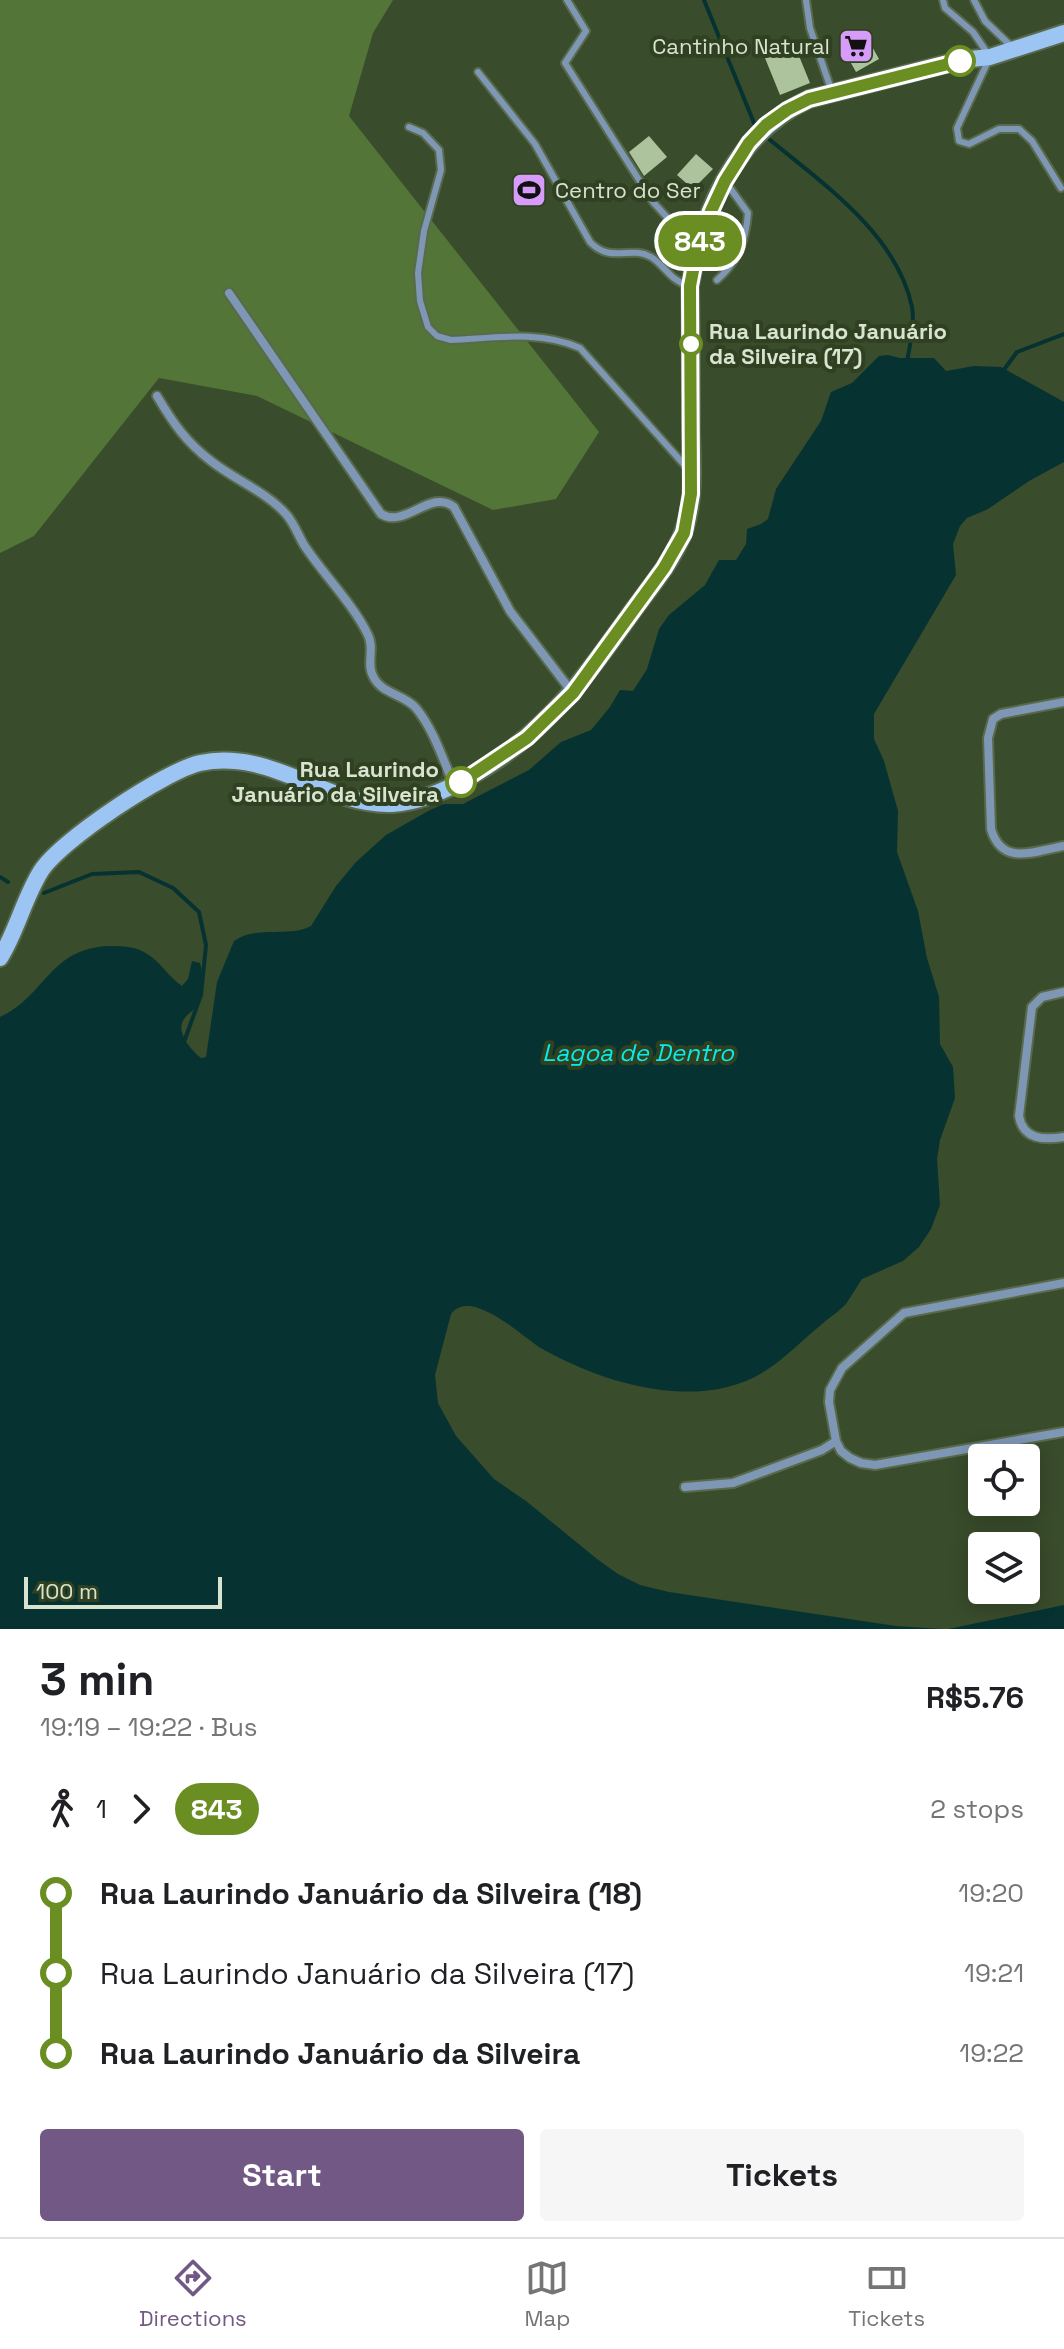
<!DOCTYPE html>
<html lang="en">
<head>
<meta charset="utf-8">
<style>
  body { margin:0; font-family:"Space Grotesk",sans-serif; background:#f6f6f6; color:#202124; height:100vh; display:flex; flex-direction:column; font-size:30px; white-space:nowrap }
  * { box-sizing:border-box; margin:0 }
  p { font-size:26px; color:#757577 }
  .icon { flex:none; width:44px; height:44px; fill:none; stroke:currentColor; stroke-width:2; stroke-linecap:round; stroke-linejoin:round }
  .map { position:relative; height:1629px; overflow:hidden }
  .sheet { display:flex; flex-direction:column; background:#fff; flex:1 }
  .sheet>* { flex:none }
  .badge { padding:0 16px; border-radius:26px; font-size:28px; line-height:52px }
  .tools { position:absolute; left:968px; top:1444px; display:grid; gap:16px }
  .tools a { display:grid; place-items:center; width:72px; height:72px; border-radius:8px; background:#fff; box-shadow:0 4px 20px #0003; font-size:40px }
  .scale { position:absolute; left:24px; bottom:20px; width:198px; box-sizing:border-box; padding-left:8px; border:4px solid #d8e3d0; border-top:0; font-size:22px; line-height:28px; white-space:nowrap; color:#d8e3d0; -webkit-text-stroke:6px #2f4121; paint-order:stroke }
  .map>.badge { position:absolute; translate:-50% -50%; box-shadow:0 0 0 4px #fff }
  .legs { display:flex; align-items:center; gap:12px; height:88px; padding:0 40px; font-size:26px }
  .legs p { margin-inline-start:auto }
  .headline { display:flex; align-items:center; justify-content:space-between; height:136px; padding:0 40px }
  h1 { font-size:44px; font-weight:700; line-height:60px }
  .cta { display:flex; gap:16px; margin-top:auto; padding:16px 40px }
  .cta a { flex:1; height:92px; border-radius:8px; background:#725884; color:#fff; font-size:32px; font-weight:700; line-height:92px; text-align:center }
  .cta a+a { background:#f6f6f6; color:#202124 }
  ul { padding:0 40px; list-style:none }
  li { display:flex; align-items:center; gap:28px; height:80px; font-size:30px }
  li i { display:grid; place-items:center; width:12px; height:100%; margin:0 10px; background:currentColor }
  li i::after { content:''; width:20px; height:20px; margin:-10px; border:6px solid; border-radius:50%; background:#fff }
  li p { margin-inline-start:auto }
  li:first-child i { background:linear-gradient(#0000 50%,currentColor 0) }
  li:last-child i { background:linear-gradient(currentColor 50%,#0000 0) }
  .menu { display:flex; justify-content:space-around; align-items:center; height:112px; border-top:2px solid #e0e0e0; background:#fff; font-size:22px; color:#757577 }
  .menu a { display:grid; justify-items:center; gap:4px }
  .menu .selected { color:#725884 }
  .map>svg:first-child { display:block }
</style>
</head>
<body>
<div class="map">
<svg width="1064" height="1629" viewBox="0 0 1064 1629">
  <rect width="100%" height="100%" fill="#394c2b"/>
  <!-- green -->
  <path fill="#537538" d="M 0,0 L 393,0 L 373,33 L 349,116 L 599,432 L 556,499 L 493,510 L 257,396 L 159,378 L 34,536 L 0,553 Z"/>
  <!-- water -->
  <path fill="#063332" d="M 888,355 L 900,358 L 934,358 L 946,371 L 974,366 L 1001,367 L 1064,402 L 1064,462 L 1029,481 L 988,509 L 967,518 L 960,526 L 953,544 L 956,575 L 874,714 L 874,739 L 884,761 L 898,811 L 897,852 L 918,911 L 927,958 L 939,997 L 940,1044 L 953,1067 L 955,1098 L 940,1140 L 937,1159 L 940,1205 L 931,1229 L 919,1247 L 903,1261 L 862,1279 L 846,1304 L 836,1313 C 812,1330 789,1356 765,1371 C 715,1403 647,1393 594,1373 C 576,1366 556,1357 539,1347 C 520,1334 500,1315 478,1308 C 467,1304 457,1306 451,1314 L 435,1375 L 438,1403 L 456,1436 L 494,1479 L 526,1501 L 597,1559 L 618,1574 L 640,1585 L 669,1592 L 896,1626 L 942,1629 L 0,1629 L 0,1017 C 46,996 48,950 107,946 C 120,946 133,946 144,952 C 160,960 168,977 182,986 L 188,979 L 192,961 L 200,963 C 204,977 203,993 196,1006 C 192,1013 186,1014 183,1021 C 176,1033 192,1051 201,1058 L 206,1057 L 217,982 L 234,941 C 257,925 288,938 311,926 L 336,886 L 356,862 L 386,835 L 430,810 L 444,804 L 463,804 L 529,770 L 561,742 L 591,730 L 610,707 L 620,690 L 633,691 L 647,669 L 659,629 L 669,615 L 705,585 L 719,560 L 736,560 L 746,544 L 747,529 L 761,524 L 768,519 L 776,489 L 821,421 L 831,392 L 852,383 L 879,356 Z
    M 1064,1605 L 1064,1629 L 948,1629 Z"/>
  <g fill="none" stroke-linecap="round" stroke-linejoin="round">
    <!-- stream -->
    <path stroke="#063332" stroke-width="4" d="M 704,0 L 754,123
      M 769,139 C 822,183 897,234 912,307 C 915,325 910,344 907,362
      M 1003,371 L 1017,352 L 1064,334
      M 0,877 L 8,882
      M 44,893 L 92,874 L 139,872 L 173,888 L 199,912 L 206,945 L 201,995 L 184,1042"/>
  </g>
  <!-- building -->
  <path fill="#adc39e" d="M 865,34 L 879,59 L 856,72 L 842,47 Z
    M 795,46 L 810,83 L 780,95 L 765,58 Z
    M 649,136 L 667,157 L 644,176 L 629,152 Z
    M 696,154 L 713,169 L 693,189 L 677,175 Z"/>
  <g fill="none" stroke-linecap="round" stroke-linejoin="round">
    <!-- lane casing -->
    <g stroke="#596a4c" stroke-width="10">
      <path id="lane" d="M 567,0 L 586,31 L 565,63 L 653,202 L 697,250
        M 806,0 L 810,28 L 832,92
        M 943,0 L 945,8 L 973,32 L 990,57 L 957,128 L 959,141 L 969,144 L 999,129 L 1019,129 L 1032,141 L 1061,188
        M 974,0 L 985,21 L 1011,46
        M 478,72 L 535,144 L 590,242 C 611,264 630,245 651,257 C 664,265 671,281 687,285
        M 409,127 L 423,133 L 439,150 L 441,170 L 424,231 L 418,273 L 420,301 L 428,327 L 437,336 L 451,340 C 495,338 539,330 580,348 L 688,469
        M 717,280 C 738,262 746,240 748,213 L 725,181"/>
    </g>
    <!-- street casing -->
    <g stroke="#596a4c" stroke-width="12">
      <path id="street" d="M 229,293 L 381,514 C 405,529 431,488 454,507 L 510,611 L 572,692
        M 157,396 C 173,423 186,442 211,461 C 235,480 265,491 286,514 C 294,523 298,535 304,545 C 323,574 354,605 368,635 C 375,649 366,663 373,676 C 381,694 404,694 416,708 C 434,730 443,760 454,785
        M 1064,702 L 1001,714 L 993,719 L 988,738 L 991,829 C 1002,867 1035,851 1064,846
        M 1064,992 L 1042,997 L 1032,1007 L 1019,1116 C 1023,1140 1044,1140 1064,1137
        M 1064,1283 L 904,1313 L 842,1368 L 830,1390 L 829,1402 L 836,1441 L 841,1451 L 850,1458 L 861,1463 L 875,1465 L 1064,1432
        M 685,1487 L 733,1483 L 822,1450 L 836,1441"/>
    </g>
    <!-- secondary casing -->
    <g stroke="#596a4c" stroke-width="20">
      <path id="secondary" d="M 0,958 C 17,931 24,898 41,871 C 61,840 165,771 200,763 C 218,759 236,760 254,764 C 300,774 343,806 392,804 C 421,802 447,790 471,776 C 543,736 588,675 634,609 C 655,581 681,551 688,516 C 694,488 692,459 691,431 C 691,383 691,335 690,286 C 703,209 735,134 809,99 L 961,60 L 990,57 L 1064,33"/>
    </g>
    <!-- lane -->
    <use href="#lane" stroke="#7e97b5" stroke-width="6"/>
    <!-- street -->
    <use href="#street" stroke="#7e97b5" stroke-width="8"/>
    <!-- secondary -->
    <use href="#secondary" stroke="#9dc5f3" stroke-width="16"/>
  </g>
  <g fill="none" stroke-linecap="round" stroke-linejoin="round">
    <!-- line-1 casing -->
    <g stroke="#fff" stroke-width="18">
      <path id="line-1" d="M 461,782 L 527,738 L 573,693 L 664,568 L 684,533 L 691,494 L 690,286 L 697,250 L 711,211 L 725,181 L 749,143 L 766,125 L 787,110 L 809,99 L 960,61"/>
    </g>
    <!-- line-1 -->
    <use href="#line-1" stroke="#6b8e23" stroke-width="12"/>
  </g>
  <!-- icons -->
  <defs>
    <g id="supermarket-square" transform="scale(1.8)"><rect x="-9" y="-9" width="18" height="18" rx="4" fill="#d79bf9" stroke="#2f4121"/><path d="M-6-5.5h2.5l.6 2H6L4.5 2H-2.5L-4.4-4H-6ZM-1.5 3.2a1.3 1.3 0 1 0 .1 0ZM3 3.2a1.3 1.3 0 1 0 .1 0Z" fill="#111"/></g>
    <g id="stadium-square" transform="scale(1.8)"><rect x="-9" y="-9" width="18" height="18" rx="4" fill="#d79bf9" stroke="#2f4121"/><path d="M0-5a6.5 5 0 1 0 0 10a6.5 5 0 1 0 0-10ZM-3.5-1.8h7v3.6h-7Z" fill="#111"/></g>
  </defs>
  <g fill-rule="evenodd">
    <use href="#supermarket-square" x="856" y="46"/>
    <use href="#stadium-square" x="529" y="190"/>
  </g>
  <!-- markers -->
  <g fill="#fff" stroke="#6b8e23" stroke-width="4">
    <circle cx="960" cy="61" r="14"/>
    <circle cx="691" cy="344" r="10"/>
    <circle cx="461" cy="782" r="14"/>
  </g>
  <g text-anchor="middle" stroke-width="8" stroke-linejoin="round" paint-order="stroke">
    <!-- poi labels -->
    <g font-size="22" fill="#d8e3d0" stroke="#2f4121" text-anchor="end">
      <text x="830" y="54">Cantinho Natural</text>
      <text x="555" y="198" text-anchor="start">Centro do Ser</text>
    </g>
    <!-- stop labels -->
    <g font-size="22" font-weight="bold" fill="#d8e3d0" stroke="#2f4121" text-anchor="start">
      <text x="709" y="339">Rua Laurindo Januário<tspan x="709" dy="25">da Silveira (17)</tspan></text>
      <text x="439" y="777" text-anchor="end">Rua Laurindo<tspan x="439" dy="25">Januário da Silveira</tspan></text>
    </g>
    <!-- water labels -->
    <g font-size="24" font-style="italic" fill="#05ede9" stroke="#2f4121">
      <text x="638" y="1061">Lagoa de Dentro</text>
    </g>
  </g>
</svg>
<div class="tools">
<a><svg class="icon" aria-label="locate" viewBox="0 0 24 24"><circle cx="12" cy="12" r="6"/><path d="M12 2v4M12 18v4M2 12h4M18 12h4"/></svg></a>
<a><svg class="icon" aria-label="layers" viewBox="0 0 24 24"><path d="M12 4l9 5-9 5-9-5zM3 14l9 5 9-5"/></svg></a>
</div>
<div class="scale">100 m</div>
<b class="badge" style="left:700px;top:241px;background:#6b8e23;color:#fff">843</b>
</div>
<section class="sheet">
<div class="headline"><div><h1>3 min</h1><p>19:19 – 19:22 · Bus</p></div><b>R$5.76</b></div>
<div class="legs"><svg class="icon" aria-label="walk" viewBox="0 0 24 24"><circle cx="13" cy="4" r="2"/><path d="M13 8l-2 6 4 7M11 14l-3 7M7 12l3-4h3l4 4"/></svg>1<svg class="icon" aria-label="forward" viewBox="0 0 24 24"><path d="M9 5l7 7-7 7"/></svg><b class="badge" style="background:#6b8e23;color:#fff">843</b><p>2 stops</p></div>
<ul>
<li><i style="color:#6b8e23"></i><b>Rua Laurindo Januário da Silveira (18)</b><p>19:20</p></li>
<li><i style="color:#6b8e23"></i><span>Rua Laurindo Januário da Silveira (17)</span><p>19:21</p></li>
<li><i style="color:#6b8e23"></i><b>Rua Laurindo Januário da Silveira</b><p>19:22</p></li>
</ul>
<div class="cta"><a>Start</a><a>Tickets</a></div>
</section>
<nav class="menu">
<a class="selected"><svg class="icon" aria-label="directions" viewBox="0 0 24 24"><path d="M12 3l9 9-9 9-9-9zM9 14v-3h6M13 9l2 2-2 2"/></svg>Directions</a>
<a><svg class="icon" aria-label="map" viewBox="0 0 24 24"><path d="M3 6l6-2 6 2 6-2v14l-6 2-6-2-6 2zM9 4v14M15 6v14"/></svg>Map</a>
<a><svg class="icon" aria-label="tickets" viewBox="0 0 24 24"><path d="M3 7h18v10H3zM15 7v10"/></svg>Tickets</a>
</nav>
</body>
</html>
